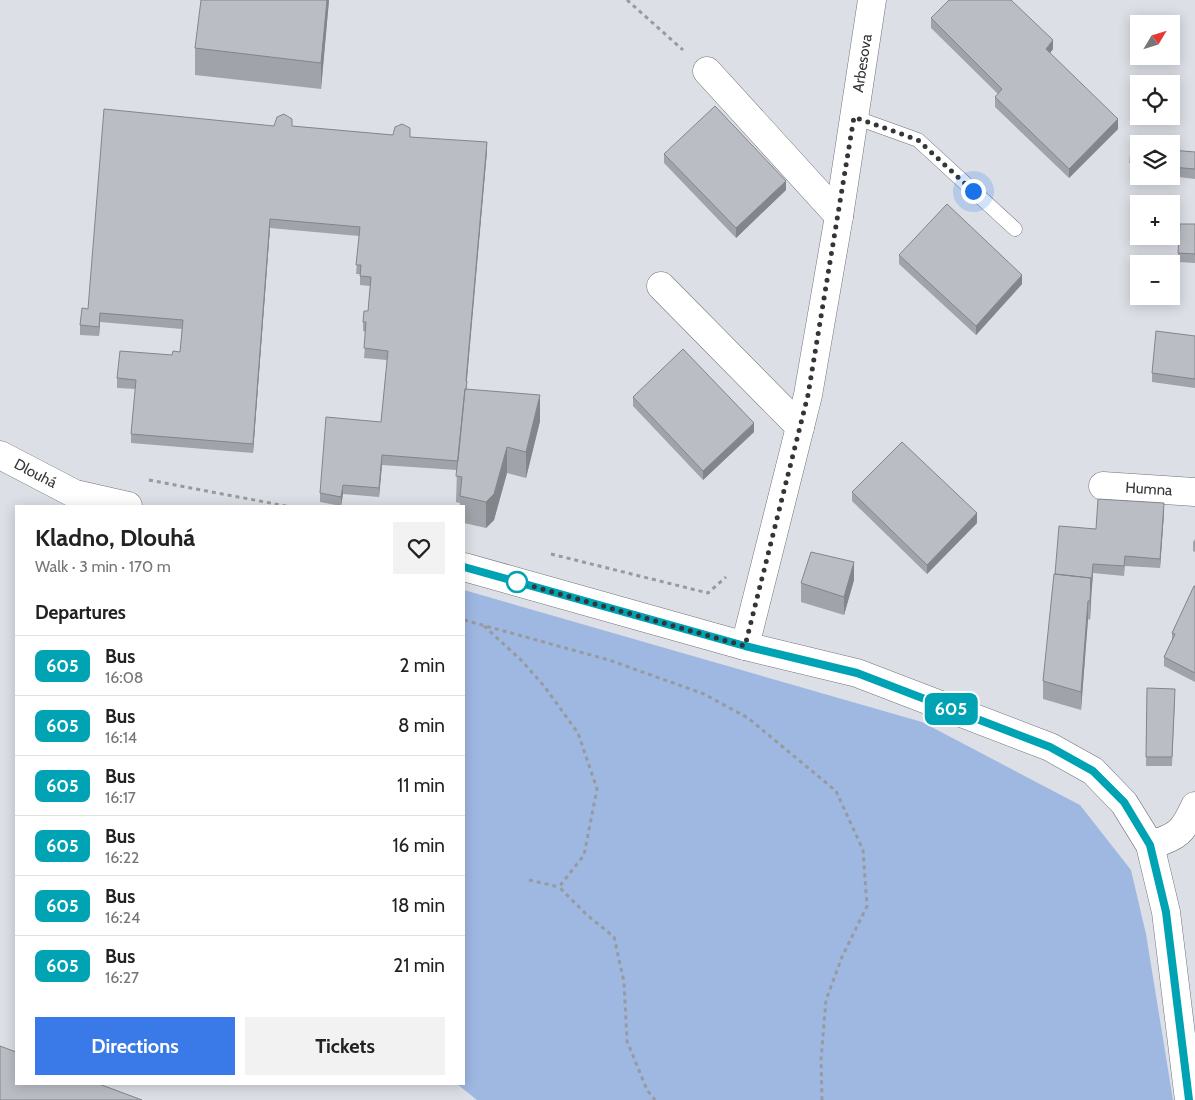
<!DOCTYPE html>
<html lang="en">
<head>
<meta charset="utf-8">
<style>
  body { margin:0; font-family:Cabin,sans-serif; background:#f2f2f2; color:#222; height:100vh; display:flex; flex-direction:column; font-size:19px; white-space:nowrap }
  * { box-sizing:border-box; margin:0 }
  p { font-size:16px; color:#767676 }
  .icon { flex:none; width:28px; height:28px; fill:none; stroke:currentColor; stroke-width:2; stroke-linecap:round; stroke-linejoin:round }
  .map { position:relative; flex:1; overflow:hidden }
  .panel { position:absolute; left:15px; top:505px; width:450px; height:580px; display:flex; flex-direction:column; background:#fff; border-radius:0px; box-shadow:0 2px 12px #0003 }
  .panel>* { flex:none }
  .badge { padding:0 10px; border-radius:8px; font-size:18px; line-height:32px }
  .needle { width:32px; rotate:52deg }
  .controls { position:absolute; left:1130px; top:15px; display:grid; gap:10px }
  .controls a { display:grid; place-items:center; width:50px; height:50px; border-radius:0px; background:#fff; box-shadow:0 2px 12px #0003; font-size:25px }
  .you { position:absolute; width:25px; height:25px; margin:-12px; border:4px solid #fff; border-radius:50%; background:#1a73e8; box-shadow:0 0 0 8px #1a73e833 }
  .map>.badge { position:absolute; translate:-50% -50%; box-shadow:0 0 0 2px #fff }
  h2 { padding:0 20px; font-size:19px; line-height:45px }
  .round { display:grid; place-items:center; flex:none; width:52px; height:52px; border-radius:0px; background:#f2f2f2 }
  .headline { display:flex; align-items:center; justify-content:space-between; height:85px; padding:0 20px }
  h1 { font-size:24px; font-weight:700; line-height:38px }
  .primary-button { display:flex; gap:10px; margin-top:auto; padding:10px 20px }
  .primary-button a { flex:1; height:58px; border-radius:0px; background:#397ae8; color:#fff; font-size:20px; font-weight:700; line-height:58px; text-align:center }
  .primary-button a+a { background:#f2f2f2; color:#222 }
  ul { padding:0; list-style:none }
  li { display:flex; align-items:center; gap:15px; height:60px; padding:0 20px; border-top:1px solid #e0e0e0 }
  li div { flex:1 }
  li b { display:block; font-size:19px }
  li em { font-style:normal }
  li .badge { min-width:55px; font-weight:700; text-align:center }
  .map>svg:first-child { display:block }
</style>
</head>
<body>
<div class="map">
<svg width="1195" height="1100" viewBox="0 0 1195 1100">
  <rect width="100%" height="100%" fill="#dce0e6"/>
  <!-- park -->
  <path fill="#9fb8e2" d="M 464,590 L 922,722 L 1080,805 L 1131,870 L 1146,934 L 1173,1100 L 477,1100 L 457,1084 L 464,1084 Z"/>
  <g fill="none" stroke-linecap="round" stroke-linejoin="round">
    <!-- service casing -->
    <g stroke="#6f7278" stroke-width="15">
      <path id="service" d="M 854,117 L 918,140 L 1015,229"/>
    </g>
    <!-- minor casing -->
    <g stroke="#6f7278" stroke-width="29">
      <g id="minor">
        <path d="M 707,71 L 839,216"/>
        <path d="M 661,286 L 800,427"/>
        <path id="s1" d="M 0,455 L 75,494 L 128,506"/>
        <path id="s2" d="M 1103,486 L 1195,492"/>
        <path d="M 464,567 L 745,646 L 857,673 L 1050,747 L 1093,771 L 1124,803 L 1150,845 L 1166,912 L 1189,1100"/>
        <path id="s3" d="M 745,646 L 808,395 L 839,216 L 872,0"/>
        <path d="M 1150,845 C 1178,837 1183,832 1195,806"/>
      </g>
    </g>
    <!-- path -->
    <path stroke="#979a9e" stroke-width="3" stroke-dasharray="4 4" stroke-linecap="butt" d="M 627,0 L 683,50
      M 149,480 L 286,506
      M 551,554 L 708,593 L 726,577
      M 464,620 L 609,660 L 704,694 L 748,718 L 836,791 L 863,850 L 867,906 L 842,957 L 826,1000 L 821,1060 L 822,1100
      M 484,626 L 521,660 L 544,686 L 578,733 L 597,789 L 584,855 L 559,887 L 587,915 L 614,937 L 624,982 L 627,1041 L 647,1090 L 655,1100
      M 529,880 L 559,887"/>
    <!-- service -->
    <use href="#service" stroke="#fff" stroke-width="14"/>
    <!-- minor -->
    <use href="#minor" stroke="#fff" stroke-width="28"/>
  </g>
  <!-- wall -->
  <path fill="#a0a3a9" d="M 329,0 L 321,89 L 195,75 L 195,48 Z
    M 931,18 L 1053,49 L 1050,53 L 1118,129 L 1069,178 L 995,107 L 995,97 L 998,94 L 931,28 Z
    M 274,126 L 292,126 L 410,137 L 487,151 L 466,381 L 467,389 L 540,421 L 526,478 L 507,473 L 494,520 L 486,528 L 464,523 L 464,506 L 460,506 L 460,503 L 456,502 L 457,470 L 382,465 L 379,497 L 343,494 L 341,506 L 320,502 L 320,493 L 381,422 L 387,360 L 364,358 L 366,332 L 363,331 L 363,322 L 368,311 L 370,286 L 360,285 L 360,274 L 356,274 L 359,236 L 270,228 L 253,453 L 131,443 L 131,434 L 136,389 L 117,388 L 117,378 L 180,352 L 182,329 L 100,322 L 99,336 L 80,335 L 80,325 L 88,309 Z
    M 1139,146 L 1139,173 L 1130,172 L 1130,163 Z
    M 1171,150 L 1195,152 L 1195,179 L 1171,176 Z
    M 664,154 L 786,190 L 736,238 L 664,163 Z
    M 1195,224 L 1195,263 L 1178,262 L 1178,253 Z
    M 899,255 L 1022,284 L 976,335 L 899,264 Z
    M 1195,336 L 1195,388 L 1152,382 L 1152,373 Z
    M 633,397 L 754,432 L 703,480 L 633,406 Z
    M 852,492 L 977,523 L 927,574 L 852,501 Z
    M 1164,513 L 1160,568 L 1125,566 L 1124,576 L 1093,573 L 1090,620 L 1088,619 L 1081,710 L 1043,699 L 1043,681 L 1055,574 L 1096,529 Z
    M 1195,539 L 1195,552 L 1193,551 L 1193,542 Z
    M 854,580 L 844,615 L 801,602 L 801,583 Z
    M 1195,586 L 1195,682 L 1164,666 L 1164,657 L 1172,640 L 1172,633 Z
    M 1147,688 L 1175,698 L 1172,766 L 1146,766 Z"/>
  <!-- shaded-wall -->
  <path fill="#828589" d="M 327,0 L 329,0 L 321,89 L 321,63 Z
    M 1053,40 L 1053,49 L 1046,58 L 1046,49 Z
    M 1118,119 L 1118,129 L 1069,178 L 1069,169 Z
    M 487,142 L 487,151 L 466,391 L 466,381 Z
    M 786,181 L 786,190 L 736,238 L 736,228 Z
    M 270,219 L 270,228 L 253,453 L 253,444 Z
    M 1022,275 L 1022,284 L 976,335 L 976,326 Z
    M 100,313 L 100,322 L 99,336 L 99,327 Z
    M 540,395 L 540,421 L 526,478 L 526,452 Z
    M 754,423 L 754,432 L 703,480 L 703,471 Z
    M 507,447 L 507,473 L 494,520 L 486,528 L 486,502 Z
    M 382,455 L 382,465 L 379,497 L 379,488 Z
    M 343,485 L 343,494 L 341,506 L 341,497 Z
    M 1164,503 L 1164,513 L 1160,568 L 1160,559 Z
    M 977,513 L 977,523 L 927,574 L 927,565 Z
    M 854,562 L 854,580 L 844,615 L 844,597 Z
    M 1093,564 L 1093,573 L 1091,596 L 1091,586 Z
    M 1091,578 L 1091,596 L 1090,620 L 1090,601 Z
    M 1088,601 L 1088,619 L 1081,710 L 1081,692 Z"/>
  <!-- building -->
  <path fill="#babec4" stroke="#828589" d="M 201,0 L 327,0 L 321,63 L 195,48 Z
    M 949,0 L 1011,0 L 1053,40 L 1046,49 L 1118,119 L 1069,169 L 995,97 L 1002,89 L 931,18 Z
    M 715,106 L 786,181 L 736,228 L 664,154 Z
    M 104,109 L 274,126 L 277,117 L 284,114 L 292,119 L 292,126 L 393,135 L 395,127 L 402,124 L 410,128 L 410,137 L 487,142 L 466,381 L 467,381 L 466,389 L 465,389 L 458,461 L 382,455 L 379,488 L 343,485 L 341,497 L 320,493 L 326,417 L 381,422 L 388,351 L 364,348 L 366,322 L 363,322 L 364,311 L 368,311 L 371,277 L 360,276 L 361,265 L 356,265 L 360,227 L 270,219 L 253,444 L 131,434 L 136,380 L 117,378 L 120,351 L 172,355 L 173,351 L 180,352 L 183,320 L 100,313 L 99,327 L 80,325 L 82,308 L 88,309 Z
    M 1131,146 L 1139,146 L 1139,163 L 1130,163 Z
    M 1171,150 L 1195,152 L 1195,169 L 1171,167 Z
    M 947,204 L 1022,275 L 976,326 L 899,255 Z
    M 1180,224 L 1195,224 L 1195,254 L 1178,253 Z
    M 1156,331 L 1195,336 L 1195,379 L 1152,373 Z
    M 683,349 L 754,423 L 703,471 L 633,397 Z
    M 465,389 L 540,395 L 526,452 L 507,447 L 494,494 L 486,502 L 460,496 L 462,477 L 456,476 Z
    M 902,442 L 977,513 L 927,565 L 852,492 Z
    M 1098,499 L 1164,503 L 1160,559 L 1125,556 L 1124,566 L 1093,564 L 1091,586 L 1091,578 L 1055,574 L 1059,526 L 1096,529 Z
    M 811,552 L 854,562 L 844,597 L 801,583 Z
    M 1054,574 L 1091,578 L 1090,601 L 1088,601 L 1081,692 L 1043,681 Z
    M 1194,586 L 1195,586 L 1195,673 L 1164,657 L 1175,634 L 1172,633 Z
    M 1147,688 L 1175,689 L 1172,757 L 1146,757 Z
    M 0,1046 L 16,1052 L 16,1084 L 99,1084 L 142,1100 L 0,1100 Z"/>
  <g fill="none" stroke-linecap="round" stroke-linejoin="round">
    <!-- line casing -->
    <g stroke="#fff" stroke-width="11">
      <path id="line" d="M 464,567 L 745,646 L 857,673 L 1050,747 L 1093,771 L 1124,802 L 1150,845 L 1166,912 L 1189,1100"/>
    </g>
    <!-- line -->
    <use href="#line" stroke="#00a3b4" stroke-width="8"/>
    <!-- walk -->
    <path stroke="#343538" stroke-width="5" stroke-dasharray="0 9" d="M 517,582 L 745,646 L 808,395 L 854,117 L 918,140 L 973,191"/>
  </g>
  <!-- markers -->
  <circle fill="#fff" stroke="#00a3b4" stroke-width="2.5" cx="517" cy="582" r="10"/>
  <g text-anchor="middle" stroke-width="4.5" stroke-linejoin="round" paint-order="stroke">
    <!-- street labels -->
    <g font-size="15" fill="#343538" stroke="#dce0e6">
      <text dy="5" stroke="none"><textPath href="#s3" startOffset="595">Arbesova</textPath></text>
      <text dy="5" stroke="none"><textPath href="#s1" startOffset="40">Dlouhá</textPath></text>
      <text dy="5" stroke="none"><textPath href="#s2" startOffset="46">Humna</textPath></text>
    </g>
  </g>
</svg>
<div class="controls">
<a><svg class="needle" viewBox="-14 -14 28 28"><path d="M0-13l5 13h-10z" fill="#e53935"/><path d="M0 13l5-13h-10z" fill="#767676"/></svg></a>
<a><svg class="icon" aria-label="locate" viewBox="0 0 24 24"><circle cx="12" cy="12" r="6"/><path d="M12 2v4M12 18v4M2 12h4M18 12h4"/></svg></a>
<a><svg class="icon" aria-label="layers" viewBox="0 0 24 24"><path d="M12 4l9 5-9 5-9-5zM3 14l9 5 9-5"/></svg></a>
<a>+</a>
<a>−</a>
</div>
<div class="you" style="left:973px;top:191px"></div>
<b class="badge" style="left:951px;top:709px;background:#00a3b4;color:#fff">605</b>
<section class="panel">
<div class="headline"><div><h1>Kladno, Dlouhá</h1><p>Walk · 3 min · 170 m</p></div><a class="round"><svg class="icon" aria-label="heart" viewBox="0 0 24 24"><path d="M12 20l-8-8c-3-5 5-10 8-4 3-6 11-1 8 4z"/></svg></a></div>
<h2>Departures</h2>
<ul>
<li><span class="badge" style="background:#00a3b4;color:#fff">605</span><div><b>Bus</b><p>16:08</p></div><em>2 min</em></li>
<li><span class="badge" style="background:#00a3b4;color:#fff">605</span><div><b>Bus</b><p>16:14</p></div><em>8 min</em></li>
<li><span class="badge" style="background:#00a3b4;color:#fff">605</span><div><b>Bus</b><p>16:17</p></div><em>11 min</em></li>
<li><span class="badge" style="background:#00a3b4;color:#fff">605</span><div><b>Bus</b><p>16:22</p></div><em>16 min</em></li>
<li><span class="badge" style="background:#00a3b4;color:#fff">605</span><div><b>Bus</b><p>16:24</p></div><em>18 min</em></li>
<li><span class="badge" style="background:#00a3b4;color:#fff">605</span><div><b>Bus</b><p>16:27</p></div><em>21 min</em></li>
</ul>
<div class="primary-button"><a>Directions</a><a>Tickets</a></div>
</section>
</div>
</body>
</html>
